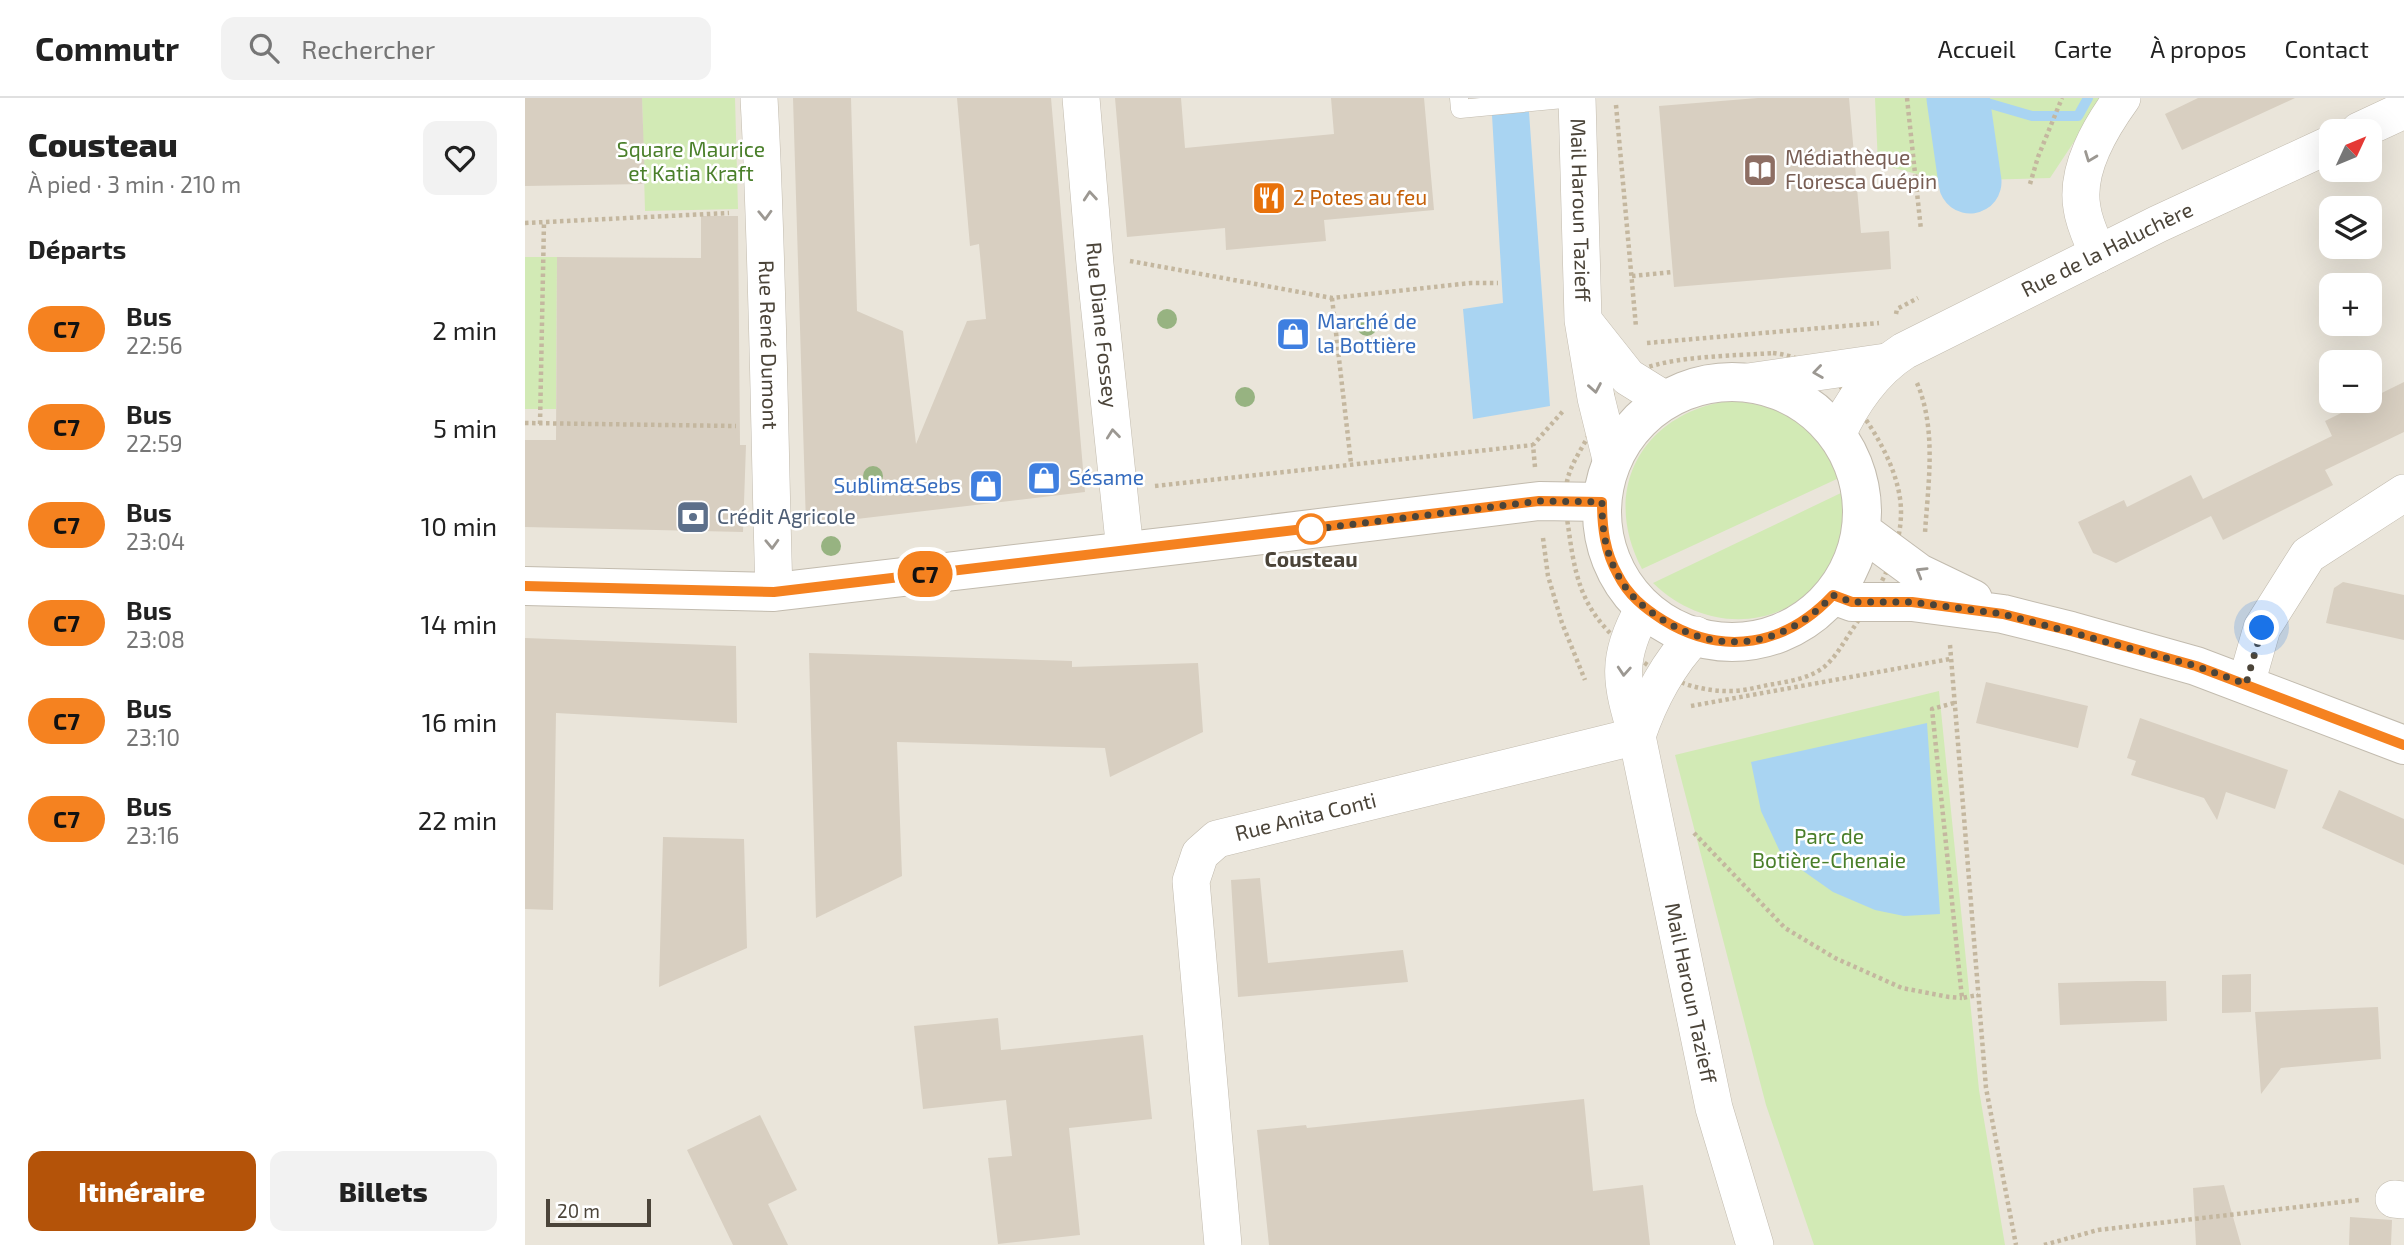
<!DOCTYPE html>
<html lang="fr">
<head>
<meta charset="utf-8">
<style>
  body { margin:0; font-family:"Exo 2",sans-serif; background:#f2f2f2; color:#222; height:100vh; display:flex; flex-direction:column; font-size:26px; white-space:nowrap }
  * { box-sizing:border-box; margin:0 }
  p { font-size:23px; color:#767676 }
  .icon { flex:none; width:38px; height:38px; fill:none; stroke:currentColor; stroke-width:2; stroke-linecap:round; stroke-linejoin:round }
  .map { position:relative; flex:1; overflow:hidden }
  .panel { display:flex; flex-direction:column; background:#fff; width:525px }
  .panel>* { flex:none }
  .badge { padding:0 14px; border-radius:23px; font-size:24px; line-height:46px }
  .needle { width:46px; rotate:46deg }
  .fabs { position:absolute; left:1794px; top:21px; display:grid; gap:14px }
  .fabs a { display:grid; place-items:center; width:63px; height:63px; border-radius:14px; background:#fff; box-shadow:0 7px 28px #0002; font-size:35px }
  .scale { position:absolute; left:21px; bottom:18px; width:105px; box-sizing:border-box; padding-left:7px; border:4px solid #4b4439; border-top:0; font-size:19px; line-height:24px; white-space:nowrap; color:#4b4439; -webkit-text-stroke:5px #fff; paint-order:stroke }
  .you { position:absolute; width:35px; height:35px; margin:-18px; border:5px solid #fff; border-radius:50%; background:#1a73e8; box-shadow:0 0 0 10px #1a73e833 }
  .map>.badge { position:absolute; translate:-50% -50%; box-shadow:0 0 0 4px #fff }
  h2 { padding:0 28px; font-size:26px; line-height:63px }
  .round { display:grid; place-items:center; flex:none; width:74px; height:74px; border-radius:14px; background:#f2f2f2 }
  .head { display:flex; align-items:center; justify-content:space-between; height:119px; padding:0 28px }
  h1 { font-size:33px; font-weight:800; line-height:52px }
  .cta { display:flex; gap:14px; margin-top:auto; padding:14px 28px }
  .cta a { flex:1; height:80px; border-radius:14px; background:#b45309; color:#fff; font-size:28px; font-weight:800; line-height:80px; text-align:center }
  .cta a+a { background:#f2f2f2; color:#222 }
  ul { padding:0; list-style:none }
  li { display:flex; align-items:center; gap:21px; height:98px; padding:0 28px }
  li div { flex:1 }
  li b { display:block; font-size:26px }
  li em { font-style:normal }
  li .badge { min-width:77px; font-weight:700; text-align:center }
  header { display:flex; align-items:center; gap:42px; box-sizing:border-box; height:98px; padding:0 35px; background:#fff; border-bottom:2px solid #e0e0e0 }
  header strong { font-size:33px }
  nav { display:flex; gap:38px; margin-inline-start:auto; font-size:24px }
  .search { width:490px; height:63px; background:#f2f2f2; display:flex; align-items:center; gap:18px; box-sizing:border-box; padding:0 24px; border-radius:14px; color:#767676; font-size:26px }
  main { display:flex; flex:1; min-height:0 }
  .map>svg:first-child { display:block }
</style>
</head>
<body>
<header>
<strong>Commutr</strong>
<div class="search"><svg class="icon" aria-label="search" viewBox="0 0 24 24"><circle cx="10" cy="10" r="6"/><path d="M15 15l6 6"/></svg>Rechercher</div>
<nav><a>Accueil</a><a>Carte</a><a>À propos</a><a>Contact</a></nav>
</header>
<main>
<section class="panel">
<div class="head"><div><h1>Cousteau</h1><p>À pied · 3 min · 210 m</p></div><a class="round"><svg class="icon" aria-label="heart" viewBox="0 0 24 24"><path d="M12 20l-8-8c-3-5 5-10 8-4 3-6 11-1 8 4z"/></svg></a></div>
<h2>Départs</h2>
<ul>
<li><span class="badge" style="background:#f58220;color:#111">C7</span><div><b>Bus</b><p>22:56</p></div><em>2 min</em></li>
<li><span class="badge" style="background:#f58220;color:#111">C7</span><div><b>Bus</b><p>22:59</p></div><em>5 min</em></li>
<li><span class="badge" style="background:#f58220;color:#111">C7</span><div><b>Bus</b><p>23:04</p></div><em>10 min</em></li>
<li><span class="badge" style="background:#f58220;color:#111">C7</span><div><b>Bus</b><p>23:08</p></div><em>14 min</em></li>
<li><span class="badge" style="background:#f58220;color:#111">C7</span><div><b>Bus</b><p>23:10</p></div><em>16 min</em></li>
<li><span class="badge" style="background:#f58220;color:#111">C7</span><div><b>Bus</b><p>23:16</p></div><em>22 min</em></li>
</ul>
<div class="cta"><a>Itinéraire</a><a>Billets</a></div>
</section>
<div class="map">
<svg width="1879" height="1147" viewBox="0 0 1879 1147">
  <rect width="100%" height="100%" fill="#f6f3ec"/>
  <!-- residential -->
  <path fill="#eae5da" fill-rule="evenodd" d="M 0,0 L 1879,0 L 1879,1147 L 0,1147 ZM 1806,33 L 1844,33 L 1844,72 L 1806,72 ZM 1806,110 L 1844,110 L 1844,149 L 1806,149 ZM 1806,187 L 1844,187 L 1844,226 L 1806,226 ZM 1806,264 L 1844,264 L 1844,303 L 1806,303 Z"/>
  <!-- green -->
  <path fill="#d2eab5" d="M 117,0 L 210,0 L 213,111 L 120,113 Z
    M 1350,0 L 1578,0 L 1525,80 L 1419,83 L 1353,66 Z
    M 0,159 L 32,159 L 31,311 L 0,311 Z
    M 1203,303 C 1255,305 1298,328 1314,380 L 1117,471 C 1075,392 1117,316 1203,303 Z
    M 1318,394 C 1332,507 1209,563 1128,485 Z
    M 1414,593 L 1454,992 L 1480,1147 L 1289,1147 L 1241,1007 L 1150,657 Z"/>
  <!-- water -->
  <path fill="#a9d4f2" d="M 966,0 L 1003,0 L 1025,308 L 948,321 L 938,211 L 978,205 Z
    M 1402,625 L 1415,816 L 1379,818 L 1350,812 L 1308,794 L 1257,758 L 1236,713 L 1226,664 Z"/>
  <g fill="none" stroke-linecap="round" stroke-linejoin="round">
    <!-- stream -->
    <path stroke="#a9d4f2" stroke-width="10" d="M 1445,0 L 1507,18 L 1553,18 L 1563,0"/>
    <!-- river -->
    <path stroke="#a9d4f2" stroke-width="63" d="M 1433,0 L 1445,84"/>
  </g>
  <!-- building -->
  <path fill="#d8cfc1" d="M 0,0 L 117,0 L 120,86 L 0,88 Z
    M 268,0 L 326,0 L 332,213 L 378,233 L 391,346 L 442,223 L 461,221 L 454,146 L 445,148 L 432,0 L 526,0 L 560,394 L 281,427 Z
    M 590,0 L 656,0 L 660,50 L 809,36 L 806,0 L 899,0 L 909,112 L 799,122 L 801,143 L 701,152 L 700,130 L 602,139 Z
    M 1233,0 L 1324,0 L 1336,135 L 1364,133 L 1366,171 L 1149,189 L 1134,8 Z
    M 1673,0 L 1770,0 L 1657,52 L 1640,16 Z
    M 176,118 L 213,118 L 215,347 L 221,347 L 218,434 L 0,429 L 0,342 L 31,342 L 32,159 L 176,160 Z
    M 1879,284 L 1879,334 L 1800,372 L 1808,387 L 1698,442 L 1686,418 L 1591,465 L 1568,455 L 1553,424 L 1599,402 L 1602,409 L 1666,377 L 1678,401 L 1807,338 L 1800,323 Z
    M 1818,484 L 1879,497 L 1879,542 L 1801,525 L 1809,490 Z
    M 0,540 L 211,548 L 212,625 L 31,615 L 28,812 L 0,811 Z
    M 284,555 L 547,563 L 547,569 L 673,565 L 678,634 L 585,679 L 580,650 L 372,644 L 377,778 L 291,820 Z
    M 1461,584 L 1563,608 L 1553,650 L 1451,625 Z
    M 1615,620 L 1763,672 L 1750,711 L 1701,694 L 1692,722 L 1679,700 L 1606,677 L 1611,663 L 1602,660 Z
    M 1814,692 L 1879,721 L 1879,767 L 1797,730 Z
    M 138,739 L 219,741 L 222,850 L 134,889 Z
    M 735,780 L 743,865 L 878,852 L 883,884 L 713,899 L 706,782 Z
    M 1726,876 L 1726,914 L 1697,915 L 1697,877 Z
    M 1612,883 L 1641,883 L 1642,923 L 1535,927 L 1533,885 Z
    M 1853,909 L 1856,961 L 1756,970 L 1736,996 L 1730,914 Z
    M 473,920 L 476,952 L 618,937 L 627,1021 L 544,1030 L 555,1137 L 473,1146 L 463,1060 L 487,1058 L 481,1002 L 398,1011 L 389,928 Z
    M 1059,1001 L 1068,1093 L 1118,1087 L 1125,1147 L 744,1147 L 732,1032 L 781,1027 L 782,1030 Z
    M 235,1017 L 272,1092 L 243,1106 L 263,1147 L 208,1147 L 162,1052 Z
    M 1699,1087 L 1716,1147 L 1671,1147 L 1668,1090 Z
    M 1825,1119 L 1867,1122 L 1866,1147 L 1824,1147 Z"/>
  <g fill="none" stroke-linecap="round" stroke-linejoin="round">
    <!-- service casing -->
    <g stroke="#c2bbae" stroke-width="19">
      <path id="service" d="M 934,0 L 935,11 L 1049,0"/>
    </g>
    <!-- minor casing -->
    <g stroke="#c2bbae" stroke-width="38">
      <g id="minor">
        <path id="s1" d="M 234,0 C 243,164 244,329 249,494"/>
        <path id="s2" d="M 556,0 L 570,166 L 600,453"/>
        <path id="s3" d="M 1052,0 L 1058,222 L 1071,300 L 1086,361"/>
        <path d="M 1834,33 L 1879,12"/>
        <path d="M 1573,156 C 1567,141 1559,126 1557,110 C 1550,71 1576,29 1597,0"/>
        <path d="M 1061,226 L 1103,279 L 1140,302"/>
        <path d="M 1223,284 L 1361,264"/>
        <path id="s4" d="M 1312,337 C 1326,305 1349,272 1379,253 L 1633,126 L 1806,46"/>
        <path id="s5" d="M 1119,510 C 1090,561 1096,584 1112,638 L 1189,1010 L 1230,1147"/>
        <path d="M 1721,586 L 1737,530 L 1783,457 L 1879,395"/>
        <path d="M 1112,638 C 1124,602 1144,564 1171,537"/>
        <path d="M 1869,1101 L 1879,1102"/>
        <path id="s6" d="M 698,1147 L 666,783 L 675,756 L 692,741 L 1112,638"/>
      </g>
    </g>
    <!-- tertiary casing -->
    <g stroke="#c2bbae" stroke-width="40">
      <path id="tertiary" d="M1077 414a130 130 0 1 1 260 0a130 130 0 1 1-260 0Z
        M 1337,433 L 1394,475 L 1448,501
        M 0,488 L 249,494 L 680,444 L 1014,403 L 1077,404
        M 1308,497 L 1327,504 L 1387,504 L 1478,516 L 1546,533 L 1671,568 L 1879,647"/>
    </g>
    <!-- path -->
    <path stroke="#c4b79f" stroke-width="4.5" stroke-dasharray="3.5 3.5" stroke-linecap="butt" d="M 1382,0 L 1396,132
      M 1091,7 L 1111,229
      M 1505,86 L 1513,59 L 1537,0
      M 0,125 L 204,115
      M 605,163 L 807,200 L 946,185 L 973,185
      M 1107,178 L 1148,174
      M 807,200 L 826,365
      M 1371,216 L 1372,211 L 1393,200
      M 1122,245 L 1354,225
      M 1248,255 C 1287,259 1316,284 1337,316 C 1356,343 1376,380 1376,414 C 1376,459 1349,499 1325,535 C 1317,547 1310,560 1299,569 C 1285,580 1266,583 1249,586 C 1235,588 1221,593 1207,593 C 1172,594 1140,581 1113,560 C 1064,521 1052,496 1044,434 C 1041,415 1038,394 1044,376 C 1049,361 1059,347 1066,333 C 1075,315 1086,293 1102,280 C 1128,257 1213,258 1248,255 Z
      M 1392,285 C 1412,332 1403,386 1400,435
      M 0,325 L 211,328
      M 15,326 L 19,124
      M 1010,369 L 1008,347 L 1039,312
      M 630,388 L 1008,347
      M 1018,440 L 1023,478 L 1037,525 L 1060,582
      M 1425,547 L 1461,990 L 1491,1147
      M 1429,605 L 1407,611 L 1437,900 L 1453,897
      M 1166,608 L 1425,561
      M 1169,735 L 1260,830 L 1310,860 L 1377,890 L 1424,899 L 1437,900
      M 1519,1147 L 1573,1132 L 1834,1102"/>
    <!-- service -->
    <use href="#service" stroke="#fff" stroke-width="18"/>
    <!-- minor -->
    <use href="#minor" stroke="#fff" stroke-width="37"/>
    <!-- tertiary -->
    <use href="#tertiary" stroke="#fff" stroke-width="38"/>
  </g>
  <!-- trees -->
  <g fill="#97b381">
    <circle cx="642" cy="221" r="10"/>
    <circle cx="842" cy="228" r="10"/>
    <circle cx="720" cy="299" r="10"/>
    <circle cx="348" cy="378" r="10"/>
    <circle cx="306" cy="448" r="10"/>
  </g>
  <!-- one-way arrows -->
  <defs><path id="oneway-chevron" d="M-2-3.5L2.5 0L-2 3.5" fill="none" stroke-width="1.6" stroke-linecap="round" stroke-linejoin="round" transform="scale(1.75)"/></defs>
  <g stroke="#9c9892">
    <use href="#oneway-chevron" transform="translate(1565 59) rotate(111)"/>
    <use href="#oneway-chevron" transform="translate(565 98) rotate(-95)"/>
    <use href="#oneway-chevron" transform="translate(240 117) rotate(88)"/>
    <use href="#oneway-chevron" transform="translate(1293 274) rotate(172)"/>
    <use href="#oneway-chevron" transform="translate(1070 290) rotate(80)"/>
    <use href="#oneway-chevron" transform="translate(588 336) rotate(-96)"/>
    <use href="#oneway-chevron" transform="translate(247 446) rotate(88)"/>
    <use href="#oneway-chevron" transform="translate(1396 474) rotate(-149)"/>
    <use href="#oneway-chevron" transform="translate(1099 573) rotate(94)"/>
  </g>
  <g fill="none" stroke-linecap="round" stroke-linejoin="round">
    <!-- line casing -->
    <g stroke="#fff" stroke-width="16">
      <path id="line" d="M 0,488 L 249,494 L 1014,403 L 1077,404 C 1077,430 1080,454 1093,477 C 1103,497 1119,510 1138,522 C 1198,559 1260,548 1308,497 L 1327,504 L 1387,504 L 1478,516 L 1546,533 L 1671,568 L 1879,647"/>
    </g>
    <!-- line -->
    <use href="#line" stroke="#f58220" stroke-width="10"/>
    <!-- walk -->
    <path stroke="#4b4439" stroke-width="7" stroke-dasharray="0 12.6" d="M 786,431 L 782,432 L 1014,403 L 1077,404 C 1077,430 1080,454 1093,477 C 1103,497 1119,510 1138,522 C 1198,559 1260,548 1308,497 L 1327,504 L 1387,504 L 1478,516 L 1671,568 L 1721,586 L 1737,530"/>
  </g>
  <!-- icons -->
  <defs>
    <g id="library-square" transform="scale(1.75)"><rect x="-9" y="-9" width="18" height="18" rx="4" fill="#8d6e63" stroke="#fff"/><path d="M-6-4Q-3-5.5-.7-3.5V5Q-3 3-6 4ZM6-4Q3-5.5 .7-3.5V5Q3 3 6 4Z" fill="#fff"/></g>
    <g id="restaurant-square" transform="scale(1.75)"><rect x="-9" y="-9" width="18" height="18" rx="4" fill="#e8710a" stroke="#fff"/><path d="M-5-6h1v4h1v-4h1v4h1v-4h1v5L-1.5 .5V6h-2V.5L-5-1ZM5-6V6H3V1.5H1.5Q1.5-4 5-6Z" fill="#fff"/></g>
    <g id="shop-square" transform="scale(1.75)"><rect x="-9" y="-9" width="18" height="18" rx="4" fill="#3f7fe0" stroke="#fff"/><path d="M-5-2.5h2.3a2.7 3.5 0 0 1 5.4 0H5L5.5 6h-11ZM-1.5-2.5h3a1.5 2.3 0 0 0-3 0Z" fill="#fff"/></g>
    <g id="bank-square" transform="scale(1.75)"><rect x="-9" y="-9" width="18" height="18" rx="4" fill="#5c6f8a" stroke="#fff"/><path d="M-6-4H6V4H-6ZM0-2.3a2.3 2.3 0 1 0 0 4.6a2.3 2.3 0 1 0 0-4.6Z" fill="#fff"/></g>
  </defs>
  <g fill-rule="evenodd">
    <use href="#library-square" x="1235" y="72"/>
    <use href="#restaurant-square" x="744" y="100"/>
    <use href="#shop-square" x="768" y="236"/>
    <use href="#shop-square" x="519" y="380"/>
    <use href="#shop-square" x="461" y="388"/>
    <use href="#bank-square" x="168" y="419"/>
  </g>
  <!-- markers -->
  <circle fill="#fff" stroke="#f58220" stroke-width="3.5" cx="786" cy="431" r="14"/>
  <g text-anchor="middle" stroke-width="5" stroke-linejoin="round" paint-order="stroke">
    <!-- park labels -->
    <g font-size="21" fill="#4a7f2a" stroke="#fff">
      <text x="166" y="59">Square Maurice<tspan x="166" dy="24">et Katia Kraft</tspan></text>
      <text x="1304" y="746">Parc de<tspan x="1304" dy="24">Botière-Chenaie</tspan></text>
    </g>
    <!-- education labels -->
    <g font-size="21" fill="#785e54" stroke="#fff" text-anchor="start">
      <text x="1260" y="67">Médiathèque<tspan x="1260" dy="24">Floresca Guépin</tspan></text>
    </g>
    <!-- food labels -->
    <g font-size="21" fill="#c56008" stroke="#fff" text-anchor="start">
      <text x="768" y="107">2 Potes au feu</text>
    </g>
    <!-- street labels -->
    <g font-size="21" fill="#4b4439" stroke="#fff">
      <text dy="7" stroke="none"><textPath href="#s3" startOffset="112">Mail Haroun Tazieff</textPath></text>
      <text dy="7" stroke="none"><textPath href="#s4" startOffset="336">Rue de la Haluchère</textPath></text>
      <text dy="7" stroke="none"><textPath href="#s2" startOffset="228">Rue Diane Fossey</textPath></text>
      <text dy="7" stroke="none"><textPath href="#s1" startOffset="247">Rue René Dumont</textPath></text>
      <text dy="7" stroke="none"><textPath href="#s6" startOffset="508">Rue Anita Conti</textPath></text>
      <text dy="7" stroke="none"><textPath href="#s5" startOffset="396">Mail Haroun Tazieff</textPath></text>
    </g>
    <!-- shop labels -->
    <g font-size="21" fill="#366cbe" stroke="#fff" text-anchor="start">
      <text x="792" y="231">Marché de<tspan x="792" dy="24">la Bottière</tspan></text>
      <text x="544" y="387">Sésame</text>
      <text x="436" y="395" text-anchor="end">Sublim&amp;Sebs</text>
    </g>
    <!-- service labels -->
    <g font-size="21" fill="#4e5e75" stroke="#fff" text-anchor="start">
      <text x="192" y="426">Crédit Agricole</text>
    </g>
    <!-- stop labels -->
    <g font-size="21" font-weight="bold" fill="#4b4439" stroke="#fff">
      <text x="786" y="469">Cousteau</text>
    </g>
  </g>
</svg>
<div class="fabs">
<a><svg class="needle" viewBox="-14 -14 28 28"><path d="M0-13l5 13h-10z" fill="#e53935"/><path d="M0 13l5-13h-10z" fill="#767676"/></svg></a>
<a><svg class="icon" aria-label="layers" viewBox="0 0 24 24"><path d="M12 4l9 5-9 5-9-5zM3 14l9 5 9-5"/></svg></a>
<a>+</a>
<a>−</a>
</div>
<div class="scale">20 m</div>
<div class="you" style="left:1737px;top:530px"></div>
<b class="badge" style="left:400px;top:476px;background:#f58220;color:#111">C7</b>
</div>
</main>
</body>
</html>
